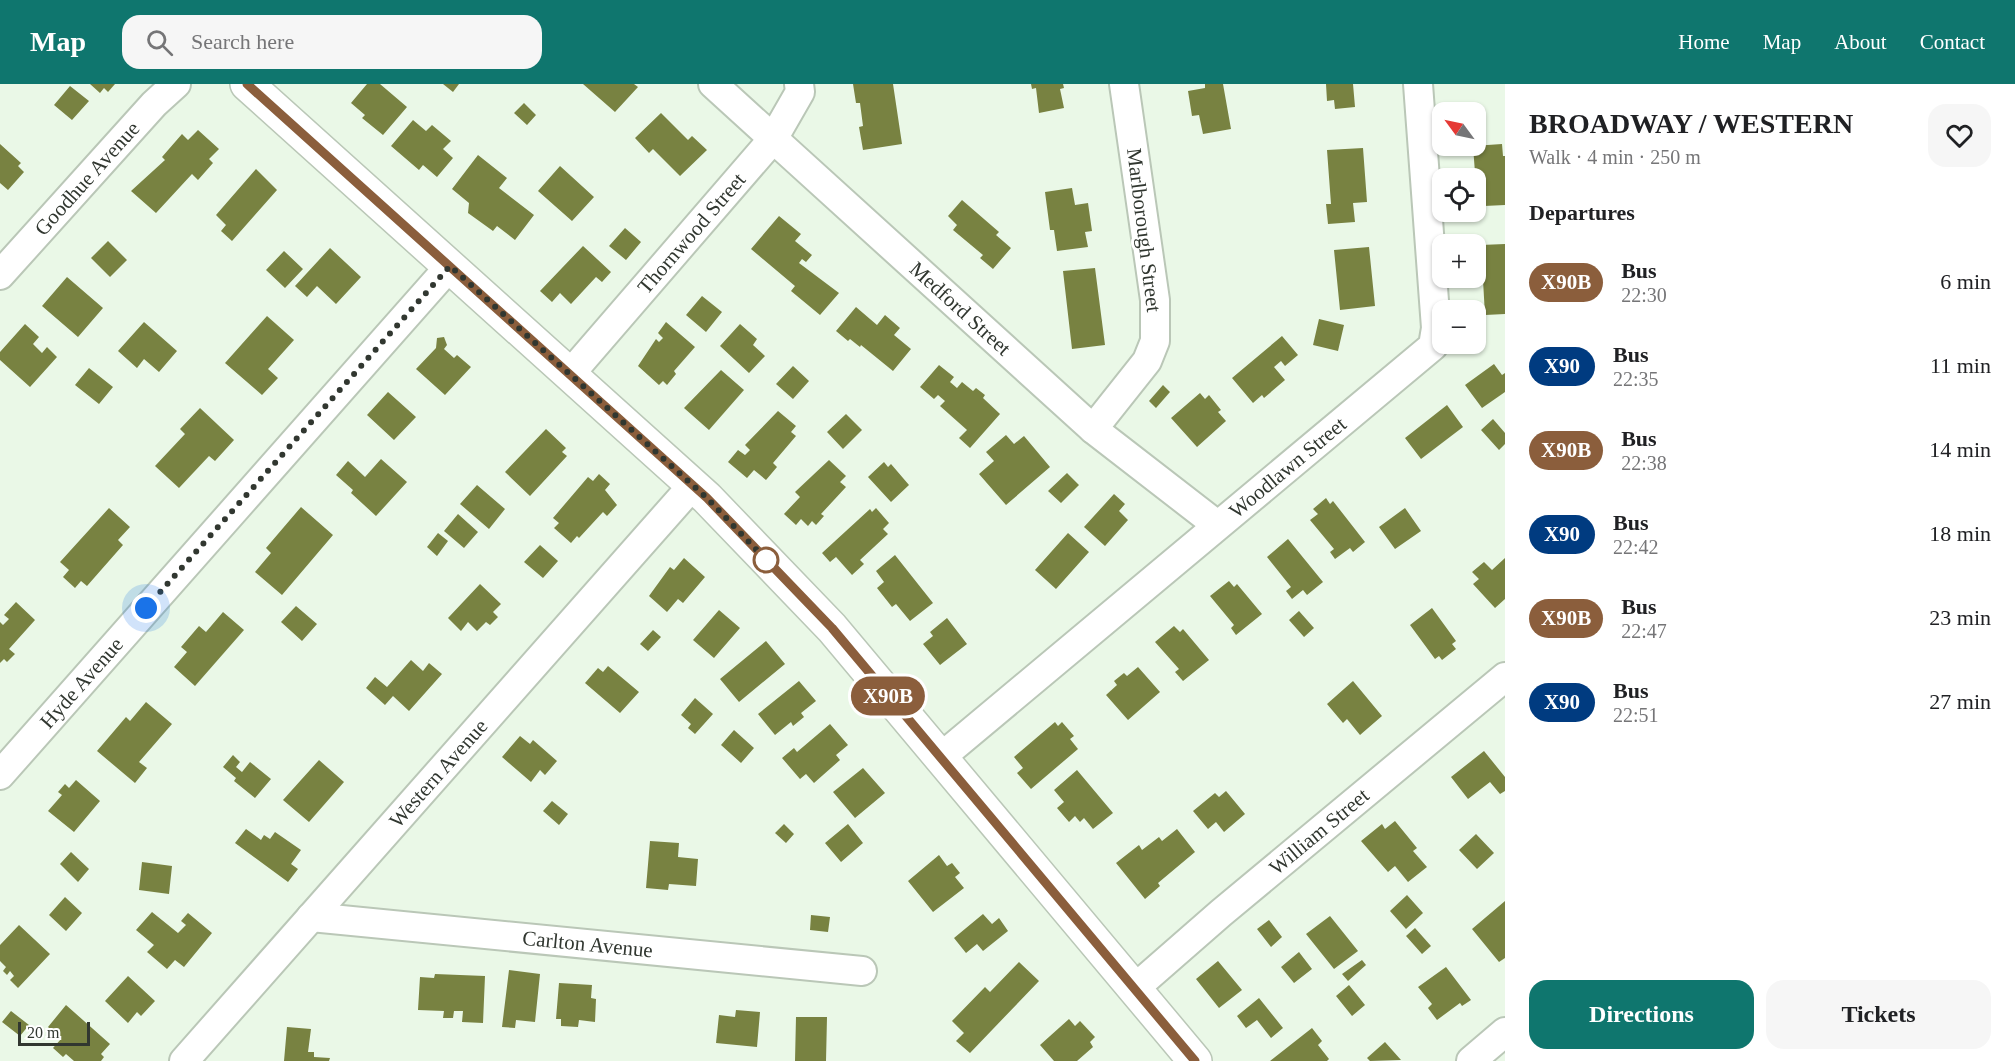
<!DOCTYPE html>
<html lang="en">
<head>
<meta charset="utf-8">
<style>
  body { margin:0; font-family:Georgia,serif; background:#f6f6f6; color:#202124; height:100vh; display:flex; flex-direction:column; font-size:22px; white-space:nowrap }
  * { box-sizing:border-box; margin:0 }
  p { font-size:20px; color:#757577 }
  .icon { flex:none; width:33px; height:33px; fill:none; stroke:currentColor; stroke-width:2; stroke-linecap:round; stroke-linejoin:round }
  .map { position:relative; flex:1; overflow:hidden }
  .panel { display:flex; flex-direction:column; background:#fff; width:510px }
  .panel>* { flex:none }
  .badge { padding:0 12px; border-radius:20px; font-size:21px; line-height:39px }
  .needle { width:39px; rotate:303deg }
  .buttons { position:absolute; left:1432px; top:18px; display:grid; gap:12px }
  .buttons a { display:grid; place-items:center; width:54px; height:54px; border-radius:12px; background:#fff; box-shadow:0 2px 4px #0004; font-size:30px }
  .scale { position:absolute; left:18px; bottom:15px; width:72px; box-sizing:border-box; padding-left:6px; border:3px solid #313730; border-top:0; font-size:16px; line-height:21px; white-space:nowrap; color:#313730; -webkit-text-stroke:4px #fff; paint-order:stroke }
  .you { position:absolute; width:30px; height:30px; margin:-15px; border:4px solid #fff; border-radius:50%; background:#1a73e8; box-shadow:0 0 0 9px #1a73e833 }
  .map>.badge { position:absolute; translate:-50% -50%; box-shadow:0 0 0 3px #fff }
  h2 { padding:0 24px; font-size:22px; line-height:54px }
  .round { display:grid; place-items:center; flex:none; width:63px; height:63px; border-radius:18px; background:#f6f6f6 }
  .overview { display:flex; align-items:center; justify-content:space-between; height:102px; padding:0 24px }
  h1 { font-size:28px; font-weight:700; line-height:45px }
  .primary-button { display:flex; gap:12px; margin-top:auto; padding:12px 24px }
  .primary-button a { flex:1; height:69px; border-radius:18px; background:#0f766e; color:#fff; font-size:24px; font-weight:700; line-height:69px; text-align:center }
  .primary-button a+a { background:#f6f6f6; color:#202124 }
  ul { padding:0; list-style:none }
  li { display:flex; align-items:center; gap:18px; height:84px; padding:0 24px }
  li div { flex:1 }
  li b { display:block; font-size:22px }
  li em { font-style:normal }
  li .badge { min-width:66px; font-weight:700; text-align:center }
  header { display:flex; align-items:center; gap:36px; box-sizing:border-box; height:84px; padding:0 30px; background:#0f766e; color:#fff }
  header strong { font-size:28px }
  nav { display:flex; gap:33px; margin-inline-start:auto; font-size:21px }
  .search { width:420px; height:54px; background:#f6f6f6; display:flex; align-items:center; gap:15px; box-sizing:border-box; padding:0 21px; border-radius:18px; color:#757577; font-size:22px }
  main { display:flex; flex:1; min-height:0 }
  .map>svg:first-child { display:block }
</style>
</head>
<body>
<header>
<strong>Map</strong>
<div class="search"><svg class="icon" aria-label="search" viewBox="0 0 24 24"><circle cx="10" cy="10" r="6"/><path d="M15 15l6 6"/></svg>Search here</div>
<nav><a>Home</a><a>Map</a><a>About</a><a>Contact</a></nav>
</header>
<main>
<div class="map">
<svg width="1505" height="977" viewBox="0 0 1505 977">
  <rect width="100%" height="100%" fill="#eaf8e7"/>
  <!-- building -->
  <path fill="#788241" d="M 90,0 L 115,0 L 108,8 L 104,4 L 100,9 Z
    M 367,0 L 380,0 L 407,23 L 383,51 L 362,34 L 365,31 L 351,19 Z
    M 443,0 L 459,0 L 453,8 Z
    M 583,0 L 634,0 L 638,3 L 615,28 Z
    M 853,0 L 893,0 L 902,60 L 863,66 L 859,43 L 863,42 L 860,19 L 856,19 Z
    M 1031,0 L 1063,0 L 1064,4 L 1060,5 L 1064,24 L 1039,29 L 1036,4 L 1032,5 Z
    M 1205,0 L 1223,0 L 1231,45 L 1203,50 L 1199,31 L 1192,32 L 1188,7 L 1205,4 Z
    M 1326,0 L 1353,0 L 1355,23 L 1335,25 L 1334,16 L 1327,17 Z
    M 70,2 L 89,17 L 72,36 L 54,21 Z
    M 524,19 L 536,31 L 527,41 L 514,29 Z
    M 661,29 L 688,56 L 692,52 L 707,66 L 680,92 L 653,65 L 649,69 L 635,54 Z
    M 413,36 L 426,47 L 432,41 L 451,57 L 443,65 L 453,74 L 437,93 L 423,81 L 419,86 L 391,62 Z
    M 198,46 L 219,65 L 209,75 L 213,79 L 198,96 L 192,90 L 156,129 L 131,107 L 165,76 L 162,73 L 182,50 L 188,56 Z
    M 0,60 L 21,79 L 18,82 L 24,88 L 8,106 L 0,99 Z
    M 1502,60 L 1503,72 L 1505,72 L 1505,121 L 1484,122 L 1483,102 L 1476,102 L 1473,62 Z
    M 1363,64 L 1367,118 L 1353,119 L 1355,138 L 1328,140 L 1326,120 L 1331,120 L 1327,66 Z
    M 478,71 L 507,94 L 499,104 L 534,131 L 515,156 L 497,142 L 493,147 L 468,129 L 469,119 L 452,105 Z
    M 560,82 L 594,113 L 572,137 L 538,107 Z
    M 256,85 L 277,106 L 232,157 L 221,147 L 226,141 L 216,131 Z
    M 1072,104 L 1075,121 L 1088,119 L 1092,147 L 1085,148 L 1088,163 L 1057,167 L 1054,146 L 1050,146 L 1045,108 Z
    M 962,116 L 999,148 L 996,151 L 1011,164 L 993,185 L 980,174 L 983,171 L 953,146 L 957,141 L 948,132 Z
    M 779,132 L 801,150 L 795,157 L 812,171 L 806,178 L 802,175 L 799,179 L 839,209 L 820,231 L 791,207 L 795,202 L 751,165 Z
    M 625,144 L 641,158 L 626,176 L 609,162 Z
    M 108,157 L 127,176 L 110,193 L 91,174 Z
    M 1505,160 L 1505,230 L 1485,231 L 1481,161 Z
    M 583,162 L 611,188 L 602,198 L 596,193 L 571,220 L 560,209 L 552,218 L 540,207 Z
    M 1369,163 L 1375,222 L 1340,226 L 1334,166 Z
    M 330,164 L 361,193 L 336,220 L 317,202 L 307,213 L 295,202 Z
    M 284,167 L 303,185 L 285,204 L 266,186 Z
    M 1095,184 L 1105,261 L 1072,265 L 1063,187 Z
    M 67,193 L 103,224 L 78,253 L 42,222 Z
    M 702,212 L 722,228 L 706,248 L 686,231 Z
    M 856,223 L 877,241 L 885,231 L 900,244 L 894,251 L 911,265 L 893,287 L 861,261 L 860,263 L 850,255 L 848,257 L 836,247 Z
    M 267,232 L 294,256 L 268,285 L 278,294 L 262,311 L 225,279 Z
    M 1319,235 L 1344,241 L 1338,267 L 1313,261 Z
    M 144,238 L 177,267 L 159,288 L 144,275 L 137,284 L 118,267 Z
    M 666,238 L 695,263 L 674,287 L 676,290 L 667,301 L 663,297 L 659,301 L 638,282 L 656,255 L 659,258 L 663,254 L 658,249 Z
    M 25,240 L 39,253 L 33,260 L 42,269 L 47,263 L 57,273 L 30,303 L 0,276 L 0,268 Z
    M 740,240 L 757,255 L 753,261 L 765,272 L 749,289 L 720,262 Z
    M 1282,252 L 1298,271 L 1285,282 L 1281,277 L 1274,283 L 1285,296 L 1264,314 L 1262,311 L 1253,319 L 1232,294 Z
    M 444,253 L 447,261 L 444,265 L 454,274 L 457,271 L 471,283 L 445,311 L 416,285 L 436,264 L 437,254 Z
    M 1494,280 L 1502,291 L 1505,289 L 1505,308 L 1482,324 L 1465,301 Z
    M 939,281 L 954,293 L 950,298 L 957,304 L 962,298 L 973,307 L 976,304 L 985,311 L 983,314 L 1000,330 L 970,364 L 959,354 L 967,346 L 940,322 L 945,317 L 938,311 L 934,315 L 920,303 Z
    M 793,282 L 809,297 L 793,315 L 776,300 Z
    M 89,284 L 113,303 L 99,320 L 75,301 Z
    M 721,286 L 744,306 L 709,346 L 684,324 Z
    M 1163,301 L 1170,308 L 1156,324 L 1149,317 Z
    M 388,308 L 416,333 L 394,356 L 367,331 Z
    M 1200,309 L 1205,315 L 1209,311 L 1221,326 L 1218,328 L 1226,337 L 1197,363 L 1171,334 Z
    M 1447,321 L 1463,343 L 1421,375 L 1405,354 Z
    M 200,324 L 234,356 L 215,377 L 209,372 L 179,404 L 155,382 L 185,350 L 180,345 Z
    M 778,327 L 796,342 L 791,348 L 796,352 L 773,379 L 777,383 L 766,396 L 754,386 L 747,394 L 728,378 L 738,366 L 745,371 L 750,366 L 745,361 Z
    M 846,330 L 862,346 L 843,365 L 827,348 Z
    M 1493,335 L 1505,349 L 1505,360 L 1499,366 L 1481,346 Z
    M 546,345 L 566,364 L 562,368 L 567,372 L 530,412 L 505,388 Z
    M 1006,351 L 1014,360 L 1024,352 L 1050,383 L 1006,421 L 979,390 L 994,377 L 986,368 Z
    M 381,375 L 407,398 L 376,432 L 351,409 L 353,406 L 336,391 L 348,377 L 365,393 Z
    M 829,376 L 846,392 L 840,398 L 846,403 L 821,430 L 824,432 L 816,441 L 812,437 L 808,442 L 801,435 L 796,441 L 784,430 L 800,413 L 795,408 Z
    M 884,378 L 888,383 L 891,380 L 909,401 L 891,418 L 868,393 Z
    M 1067,389 L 1079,401 L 1061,419 L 1048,407 Z
    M 599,390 L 610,400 L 605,406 L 617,421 L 607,432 L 603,428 L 579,454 L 577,452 L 571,459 L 554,444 L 559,439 L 553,434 L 588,393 L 593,397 Z
    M 477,401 L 505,425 L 489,445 L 460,420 Z
    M 1114,410 L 1125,420 L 1119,427 L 1128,436 L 1105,462 L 1084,443 Z
    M 1326,414 L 1330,420 L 1333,417 L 1365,458 L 1353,468 L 1350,464 L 1335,475 L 1330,468 L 1334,465 L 1310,436 L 1318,430 L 1313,425 Z
    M 301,423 L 333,451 L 282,511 L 255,488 L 271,469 L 266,464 Z
    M 109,424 L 130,443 L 118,456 L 123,461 L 87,502 L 81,497 L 75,504 L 63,493 L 69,486 L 60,478 Z
    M 876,424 L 889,439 L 883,445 L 888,450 L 860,476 L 864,480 L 852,491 L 836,473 L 830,478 L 822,469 L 870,425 L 872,428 Z
    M 1405,424 L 1421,447 L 1395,465 L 1379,443 Z
    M 458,430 L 478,448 L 464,464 L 444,447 Z
    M 438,449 L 448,457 L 437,472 L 427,463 Z
    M 1068,449 L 1089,468 L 1056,505 L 1035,486 Z
    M 1288,455 L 1323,498 L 1307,511 L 1303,506 L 1292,515 L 1286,507 L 1291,503 L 1267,473 Z
    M 540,461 L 558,477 L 543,494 L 524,478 Z
    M 895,471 L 933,519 L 910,537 L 896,520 L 892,523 L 877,504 L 884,498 L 876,487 Z
    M 684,474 L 705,493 L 683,519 L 678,515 L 667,528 L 649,512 L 670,483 L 674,486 Z
    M 1505,474 L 1505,515 L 1495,524 L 1473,500 L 1479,495 L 1472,488 L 1484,478 L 1492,486 Z
    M 1229,497 L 1234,503 L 1237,500 L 1262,530 L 1236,551 L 1231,544 L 1234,541 L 1210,512 Z
    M 480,500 L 501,520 L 493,528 L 498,533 L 490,541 L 486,538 L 477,547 L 468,538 L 461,547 L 448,534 Z
    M 16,518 L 35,536 L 9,565 L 15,570 L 7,578 L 4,575 L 0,579 L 0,538 L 3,541 L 9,535 L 4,531 Z
    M 296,522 L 317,540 L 302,557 L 281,538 Z
    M 1432,524 L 1456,557 L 1452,560 L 1456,565 L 1442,576 L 1439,572 L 1435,575 L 1410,541 Z
    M 719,526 L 740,544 L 714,574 L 693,556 Z
    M 1299,527 L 1314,544 L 1304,553 L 1289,536 Z
    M 223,528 L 244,546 L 195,602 L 174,583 L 187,568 L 181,563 L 199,542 L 206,548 Z
    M 947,534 L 967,560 L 940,581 L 923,560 L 933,552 L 930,548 Z
    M 1174,542 L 1180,548 L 1183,545 L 1209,576 L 1183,597 L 1175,588 L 1179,585 L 1155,558 Z
    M 653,546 L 661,553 L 648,567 L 640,560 Z
    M 766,557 L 785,580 L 739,618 L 720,595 Z
    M 411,576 L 423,587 L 429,579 L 442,590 L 409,627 L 393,612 L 385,621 L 366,604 L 375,593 L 387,603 Z
    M 608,582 L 639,608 L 620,629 L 585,599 L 598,584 L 603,588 Z
    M 1138,583 L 1160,608 L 1128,636 L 1106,611 L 1117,601 L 1114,597 L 1124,589 L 1127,592 Z
    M 799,597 L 816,617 L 801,629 L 804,633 L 793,642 L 791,638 L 775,651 L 758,630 Z
    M 1353,597 L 1382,632 L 1360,651 L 1347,635 L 1343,639 L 1327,620 Z
    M 695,614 L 713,630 L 695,650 L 688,644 L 691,640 L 681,631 Z
    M 146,618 L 172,640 L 139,678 L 147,684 L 135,699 L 97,667 L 126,633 L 130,637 Z
    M 1055,638 L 1058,642 L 1062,638 L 1074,652 L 1070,655 L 1078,665 L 1031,705 L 1017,689 L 1023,684 L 1014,673 Z
    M 830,640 L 848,661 L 836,671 L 840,676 L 814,699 L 806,690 L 800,695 L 782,674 L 794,664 L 797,668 Z
    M 734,646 L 754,664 L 741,679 L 721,661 Z
    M 520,652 L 530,660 L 533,656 L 557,677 L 545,691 L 540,686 L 531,698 L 502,673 Z
    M 1484,667 L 1505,693 L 1505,707 L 1500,710 L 1490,698 L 1468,715 L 1451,693 Z
    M 233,671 L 240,678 L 236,683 L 242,688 L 250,678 L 271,695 L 255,714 L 234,697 L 236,694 L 223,683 Z
    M 319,676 L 344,698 L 309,738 L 283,716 Z
    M 863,684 L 885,709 L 855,734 L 833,708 Z
    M 1077,686 L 1113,729 L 1093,745 L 1084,734 L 1080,738 L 1075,732 L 1069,738 L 1057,724 L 1064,718 L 1054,706 Z
    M 76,696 L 100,717 L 74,748 L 48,727 L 62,711 L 58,708 L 65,700 L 69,704 Z
    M 1226,707 L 1245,730 L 1224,748 L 1216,738 L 1208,745 L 1193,727 L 1215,709 L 1219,713 Z
    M 552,717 L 568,730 L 559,741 L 543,727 Z
    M 1395,737 L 1417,764 L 1413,767 L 1427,783 L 1408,798 L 1395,782 L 1388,788 L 1361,757 L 1382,740 L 1385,745 Z
    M 784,740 L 794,750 L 786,759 L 775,749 Z
    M 848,740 L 863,759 L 841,778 L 825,759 Z
    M 246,745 L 261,756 L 264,751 L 270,755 L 275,748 L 301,766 L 291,780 L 298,785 L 288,798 L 235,759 Z
    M 1177,745 L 1195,768 L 1158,799 L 1160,802 L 1145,815 L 1116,779 L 1139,761 L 1142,766 L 1159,753 L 1162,757 Z
    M 1476,750 L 1494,769 L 1477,785 L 1459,766 Z
    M 650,757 L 679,759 L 678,773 L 698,775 L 696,802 L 669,800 L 668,806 L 646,804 Z
    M 71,768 L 89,785 L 78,798 L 60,780 Z
    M 939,771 L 947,782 L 952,779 L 960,789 L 955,793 L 964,804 L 933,828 L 908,797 Z
    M 142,778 L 172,782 L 169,810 L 139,806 Z
    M 1407,811 L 1423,829 L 1406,845 L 1390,827 Z
    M 65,813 L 82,829 L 66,847 L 49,831 Z
    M 1505,817 L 1505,874 L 1499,878 L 1472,845 Z
    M 152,828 L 178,849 L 186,841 L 181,837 L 188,829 L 212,849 L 184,883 L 175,876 L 167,885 L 147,868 L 154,861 L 136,846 Z
    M 983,830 L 992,840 L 999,834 L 1008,847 L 983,867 L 977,860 L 966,869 L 954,854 Z
    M 811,831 L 830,833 L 828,848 L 810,846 Z
    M 1330,832 L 1358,867 L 1334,885 L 1306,850 Z
    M 1269,836 L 1282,853 L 1271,863 L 1257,845 Z
    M 19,841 L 50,870 L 18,904 L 10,896 L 14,892 L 10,887 L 7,891 L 3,887 L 6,883 L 0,877 L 0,861 Z
    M 1415,844 L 1431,862 L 1422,870 L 1406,852 Z
    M 1299,868 L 1312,885 L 1294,899 L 1281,883 Z
    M 1362,876 L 1366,881 L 1348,897 L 1342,890 Z
    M 1218,877 L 1242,906 L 1219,924 L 1196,895 Z
    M 1019,878 L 1039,897 L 970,969 L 956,957 L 964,949 L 952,937 L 985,903 L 990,908 Z
    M 1446,883 L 1471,916 L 1462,922 L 1460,919 L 1437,936 L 1428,924 L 1432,920 L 1418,903 Z
    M 509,886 L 540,890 L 535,938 L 516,936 L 515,944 L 502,943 Z
    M 435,890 L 485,892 L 483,939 L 462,938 L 463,927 L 454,927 L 453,934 L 443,934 L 444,927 L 418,926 L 420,893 L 434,894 Z
    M 128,892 L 155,917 L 141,932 L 137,928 L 128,939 L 105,917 Z
    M 559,899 L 592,901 L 591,914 L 596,915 L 595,938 L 579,936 L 578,943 L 561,942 L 561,935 L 556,935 Z
    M 1349,901 L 1365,921 L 1352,932 L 1336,912 Z
    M 1259,914 L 1283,944 L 1271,954 L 1257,936 L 1246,944 L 1237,932 Z
    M 66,921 L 110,960 L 101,970 L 104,973 L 101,977 L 74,977 L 66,970 L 63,973 L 53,964 L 61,955 L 48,943 Z
    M 736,926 L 760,928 L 757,963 L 716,959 L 719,931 L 735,933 Z
    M 11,927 L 29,941 L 20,952 L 2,938 Z
    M 796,933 L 827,933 L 826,977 L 795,977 Z
    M 1069,935 L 1075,942 L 1080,937 L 1095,953 L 1090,958 L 1093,963 L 1077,977 L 1054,977 L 1040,961 Z
    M 287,943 L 311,945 L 308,968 L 314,968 L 314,973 L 330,974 L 329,977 L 284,977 Z
    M 1312,944 L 1322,957 L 1318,961 L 1329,975 L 1327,977 L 1270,977 Z
    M 1385,958 L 1401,976 L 1370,977 L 1367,974 Z"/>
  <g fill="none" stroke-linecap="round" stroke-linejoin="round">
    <!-- minor casing -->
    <g stroke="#bac7b7" stroke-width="32">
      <g id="minor">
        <path id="s1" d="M 713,0 L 1093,345 L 1217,441"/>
        <path id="s2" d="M 0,191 L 154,20 L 176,0"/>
        <path id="s3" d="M 570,290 L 773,55 L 800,8 L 799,0"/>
        <path d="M 1093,345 L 1147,277 L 1155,257 L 1155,216 L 1124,0"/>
        <path id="s4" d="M 940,674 L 1433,262 L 1436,244 L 1418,0"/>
        <path id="s5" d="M 0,691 L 450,182"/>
        <path id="s6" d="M 311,833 L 862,887"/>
        <path id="s7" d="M 1134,905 L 1221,829 L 1505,593"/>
        <path id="s8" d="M 184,977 L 693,401"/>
        <path d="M 1471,977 L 1505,948"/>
      </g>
    </g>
    <!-- secondary casing -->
    <g stroke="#bac7b7" stroke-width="36">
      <path id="secondary" d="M 247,0 L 707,414 L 832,544 L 1195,977"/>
    </g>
    <!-- minor -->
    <use href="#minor" stroke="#fff" stroke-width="28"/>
    <!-- secondary -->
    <use href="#secondary" stroke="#fff" stroke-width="33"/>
  </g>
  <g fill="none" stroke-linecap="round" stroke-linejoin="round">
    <!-- line casing -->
    <g stroke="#fff" stroke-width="14">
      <path id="line" d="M 247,0 L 707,414 L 832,544 L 1195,977"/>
    </g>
    <!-- line -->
    <use href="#line" stroke="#8b5e3c" stroke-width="9"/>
    <!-- walk -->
    <path stroke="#313730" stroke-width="6" stroke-dasharray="0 10.8" d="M 146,524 L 450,182 L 707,414 L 769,479 L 766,476"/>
  </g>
  <!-- markers -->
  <circle fill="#fff" stroke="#8b5e3c" stroke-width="3" cx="766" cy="476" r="12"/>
  <g text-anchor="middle" stroke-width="6" stroke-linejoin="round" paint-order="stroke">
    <!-- street labels -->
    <g font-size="21" fill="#313730" stroke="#fff">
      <text dy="7" stroke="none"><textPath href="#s2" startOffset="130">Goodhue Avenue</textPath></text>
      <text transform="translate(1144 146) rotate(83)" y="7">Marlborough Street</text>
      <text dy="7" stroke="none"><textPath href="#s3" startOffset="186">Thornwood Street</textPath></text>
      <text dy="7" stroke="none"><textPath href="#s1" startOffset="334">Medford Street</textPath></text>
      <text dy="7" stroke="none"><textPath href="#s4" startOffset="453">Woodlawn Street</textPath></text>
      <text dy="7" stroke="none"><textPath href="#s5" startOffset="123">Hyde Avenue</textPath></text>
      <text dy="7" stroke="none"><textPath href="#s8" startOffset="384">Western Avenue</textPath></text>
      <text dy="7" stroke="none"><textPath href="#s7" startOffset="243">William Street</textPath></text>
      <text dy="7" stroke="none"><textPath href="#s6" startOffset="278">Carlton Avenue</textPath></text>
    </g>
  </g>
</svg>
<div class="buttons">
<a><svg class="needle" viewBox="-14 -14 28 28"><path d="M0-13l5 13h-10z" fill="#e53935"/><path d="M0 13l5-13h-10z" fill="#757577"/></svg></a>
<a><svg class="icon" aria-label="locate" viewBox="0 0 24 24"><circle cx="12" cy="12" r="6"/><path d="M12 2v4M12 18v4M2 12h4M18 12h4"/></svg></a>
<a>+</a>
<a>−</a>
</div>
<div class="scale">20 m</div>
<div class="you" style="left:146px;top:524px"></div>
<b class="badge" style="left:888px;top:612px;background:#8b5e3c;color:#fff">X90B</b>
</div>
<section class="panel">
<div class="overview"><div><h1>BROADWAY / WESTERN</h1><p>Walk · 4 min · 250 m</p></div><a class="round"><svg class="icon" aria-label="heart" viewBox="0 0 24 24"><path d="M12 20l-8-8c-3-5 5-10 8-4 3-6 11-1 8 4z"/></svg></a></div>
<h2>Departures</h2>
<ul>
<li><span class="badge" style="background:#8b5e3c;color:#fff">X90B</span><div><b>Bus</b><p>22:30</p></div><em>6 min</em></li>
<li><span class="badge" style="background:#003b80;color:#fff">X90</span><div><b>Bus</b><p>22:35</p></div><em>11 min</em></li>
<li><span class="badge" style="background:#8b5e3c;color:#fff">X90B</span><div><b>Bus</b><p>22:38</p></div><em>14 min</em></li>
<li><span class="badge" style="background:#003b80;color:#fff">X90</span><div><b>Bus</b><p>22:42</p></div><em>18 min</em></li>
<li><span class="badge" style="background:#8b5e3c;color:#fff">X90B</span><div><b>Bus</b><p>22:47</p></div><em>23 min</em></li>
<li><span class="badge" style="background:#003b80;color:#fff">X90</span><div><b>Bus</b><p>22:51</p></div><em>27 min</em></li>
</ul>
<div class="primary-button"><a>Directions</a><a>Tickets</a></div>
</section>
</main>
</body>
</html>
